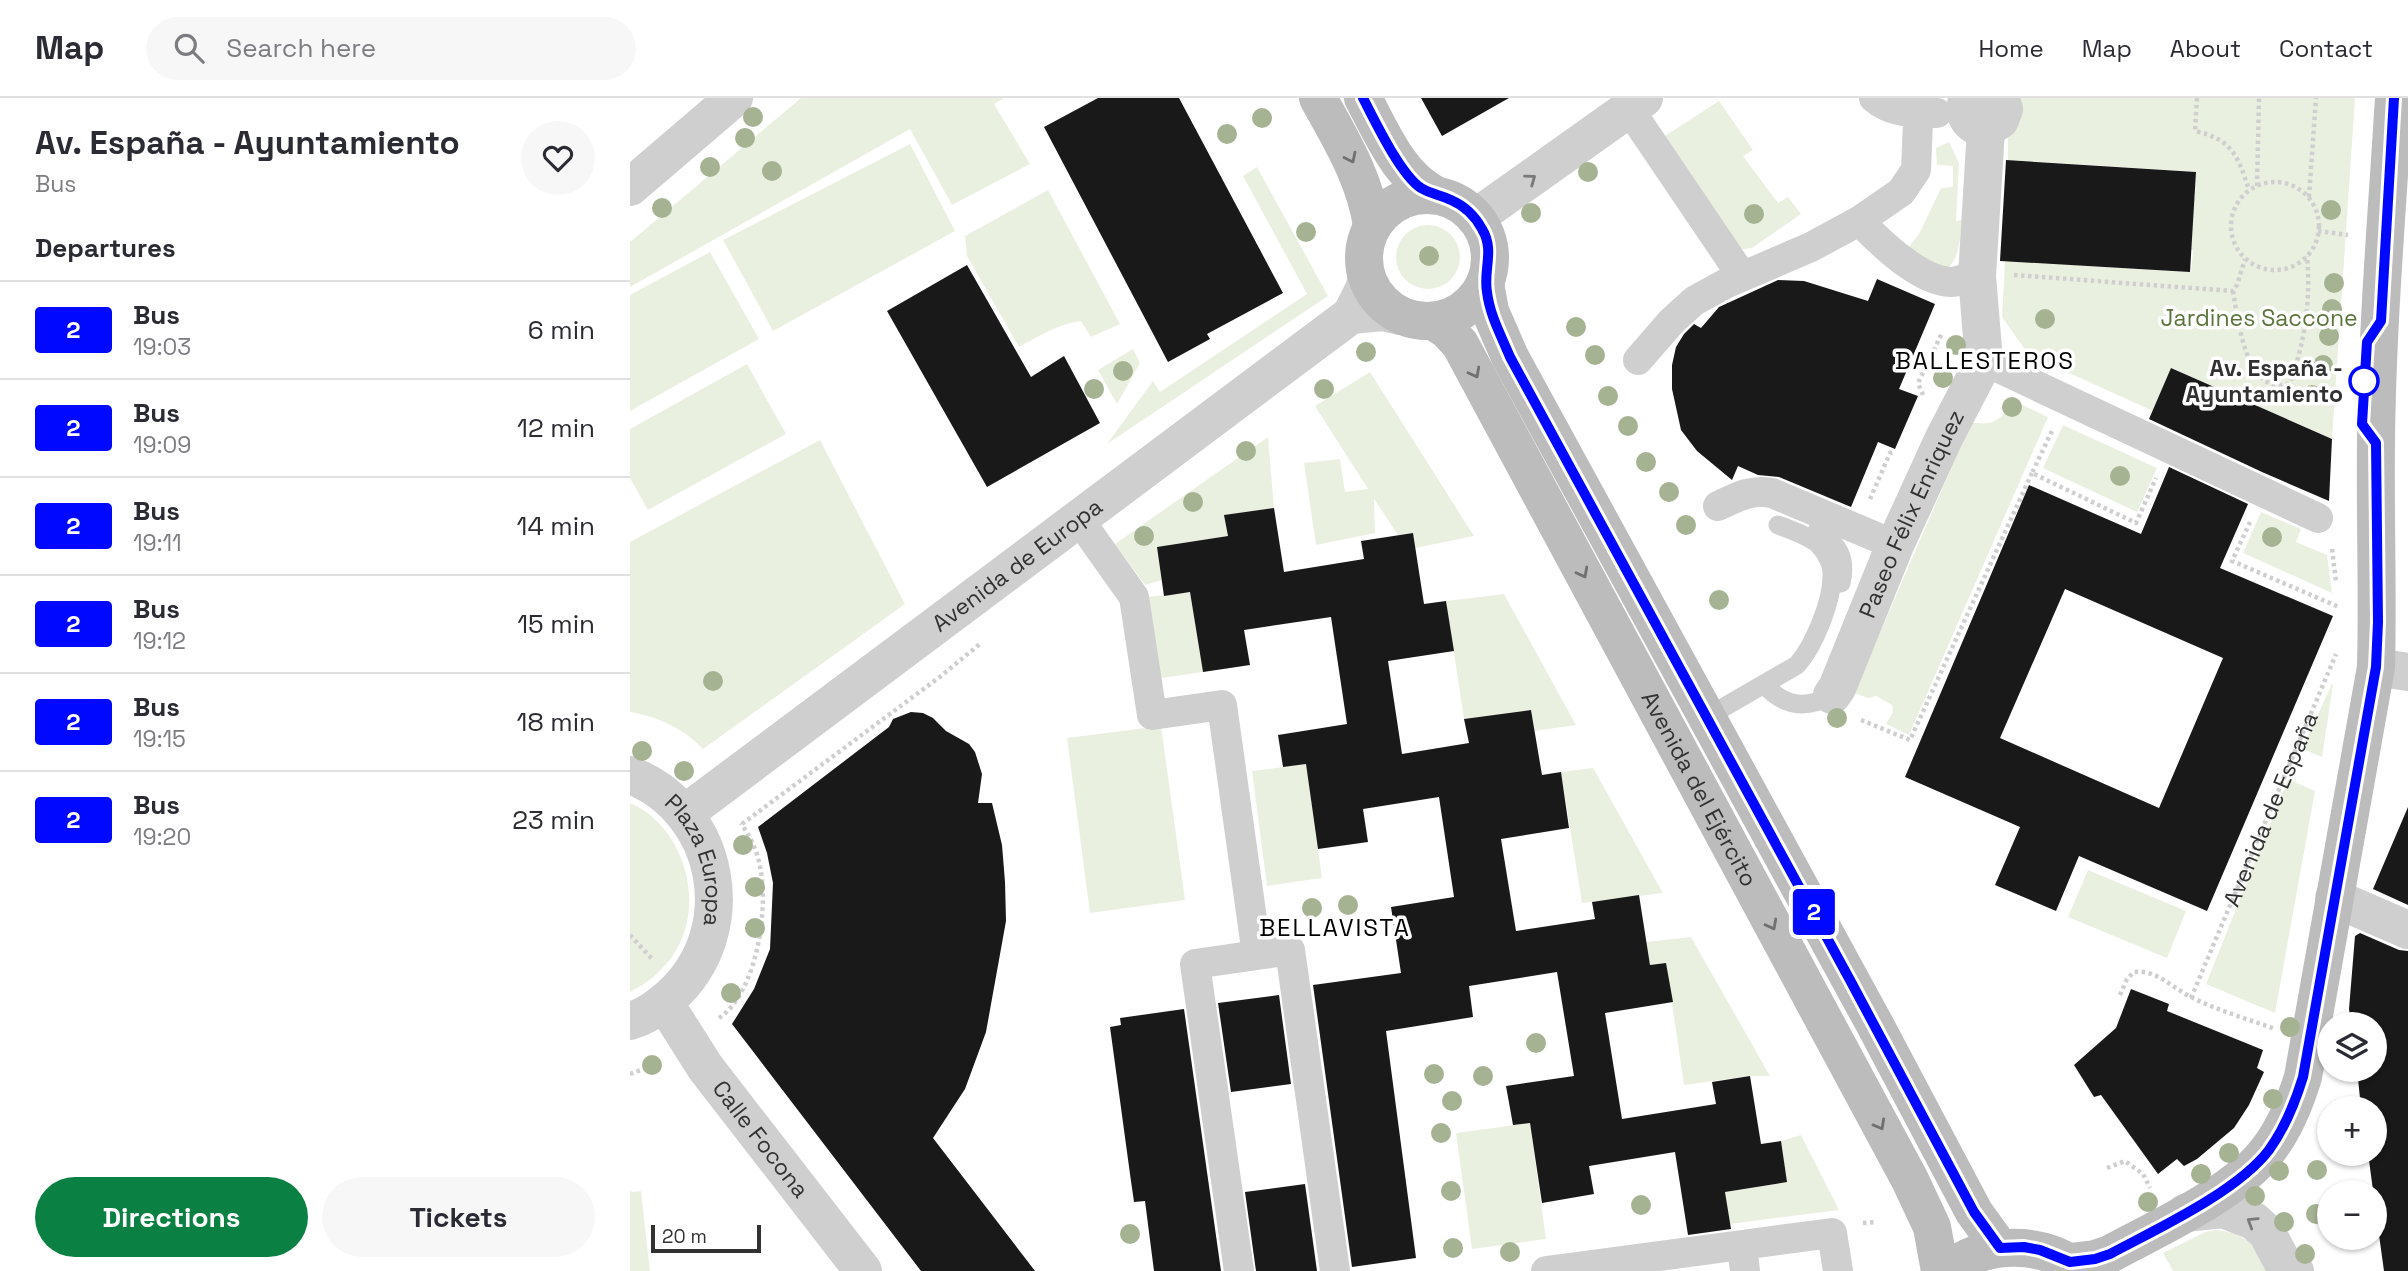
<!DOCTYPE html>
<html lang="en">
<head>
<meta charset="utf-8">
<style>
  body { margin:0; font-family:"Space Grotesk",sans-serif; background:#f7f7f7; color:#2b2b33; height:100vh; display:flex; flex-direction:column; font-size:26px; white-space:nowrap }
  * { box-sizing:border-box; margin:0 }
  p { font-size:23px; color:#7c7c81 }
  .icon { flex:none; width:38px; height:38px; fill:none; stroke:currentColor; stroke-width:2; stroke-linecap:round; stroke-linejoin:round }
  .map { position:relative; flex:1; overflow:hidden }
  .side { display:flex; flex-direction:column; background:#fff; width:630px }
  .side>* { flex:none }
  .badge { padding:0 14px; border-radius:5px; font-size:24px; line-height:46px }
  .fabs { position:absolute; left:1687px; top:914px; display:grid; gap:14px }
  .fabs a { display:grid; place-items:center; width:70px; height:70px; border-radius:50%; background:#fff; box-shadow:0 2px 5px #0004; font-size:35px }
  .scale { position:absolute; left:21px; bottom:18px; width:110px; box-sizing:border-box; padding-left:7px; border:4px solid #323232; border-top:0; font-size:19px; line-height:24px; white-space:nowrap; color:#323232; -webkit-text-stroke:5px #fff; paint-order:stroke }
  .map>.badge { position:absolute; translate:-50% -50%; box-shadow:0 0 0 4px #fff }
  h2 { padding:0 35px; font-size:26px; line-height:63px }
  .round { display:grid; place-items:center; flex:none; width:74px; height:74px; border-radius:37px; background:#f7f7f7 }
  .headline { display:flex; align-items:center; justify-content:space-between; height:119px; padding:0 35px }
  h1 { font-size:33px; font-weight:600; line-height:52px }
  .action { display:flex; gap:14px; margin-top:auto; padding:14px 35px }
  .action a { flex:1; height:80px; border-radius:42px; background:#0b8043; color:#fff; font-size:28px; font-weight:600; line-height:80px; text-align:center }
  .action a+a { background:#f7f7f7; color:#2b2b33 }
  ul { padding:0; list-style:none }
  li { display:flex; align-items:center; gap:21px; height:98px; padding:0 35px; border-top:2px solid #e1e1e2 }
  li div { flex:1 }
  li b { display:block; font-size:26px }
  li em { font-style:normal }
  li .badge { min-width:77px; font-weight:700; text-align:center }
  header { display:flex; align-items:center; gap:42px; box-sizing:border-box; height:98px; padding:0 35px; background:#fff; border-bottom:2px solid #e1e1e2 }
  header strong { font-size:33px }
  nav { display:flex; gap:38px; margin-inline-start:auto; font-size:24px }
  .search { width:490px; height:63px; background:#f7f7f7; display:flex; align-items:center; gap:18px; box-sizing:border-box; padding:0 24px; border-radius:38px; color:#7c7c81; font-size:26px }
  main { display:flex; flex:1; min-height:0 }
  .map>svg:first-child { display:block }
</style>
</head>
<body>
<header>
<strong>Map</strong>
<div class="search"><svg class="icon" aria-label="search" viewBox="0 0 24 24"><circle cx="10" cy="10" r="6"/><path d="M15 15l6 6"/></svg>Search here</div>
<nav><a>Home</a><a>Map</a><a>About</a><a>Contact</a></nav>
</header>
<main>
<section class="side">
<div class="headline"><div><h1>Av. España - Ayuntamiento</h1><p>Bus</p></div><a class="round"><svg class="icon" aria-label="heart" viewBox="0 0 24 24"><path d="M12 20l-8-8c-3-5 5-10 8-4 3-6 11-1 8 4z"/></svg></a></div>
<h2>Departures</h2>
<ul>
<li><span class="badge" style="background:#0008ff;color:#fff">2</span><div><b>Bus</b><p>19:03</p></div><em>6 min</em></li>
<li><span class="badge" style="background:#0008ff;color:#fff">2</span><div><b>Bus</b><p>19:09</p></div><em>12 min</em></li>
<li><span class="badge" style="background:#0008ff;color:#fff">2</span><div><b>Bus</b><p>19:11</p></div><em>14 min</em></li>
<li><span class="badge" style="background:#0008ff;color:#fff">2</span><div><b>Bus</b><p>19:12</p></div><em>15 min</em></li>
<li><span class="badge" style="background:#0008ff;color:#fff">2</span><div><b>Bus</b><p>19:15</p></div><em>18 min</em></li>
<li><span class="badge" style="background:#0008ff;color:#fff">2</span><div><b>Bus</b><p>19:20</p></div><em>23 min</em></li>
</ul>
<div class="action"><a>Directions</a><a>Tickets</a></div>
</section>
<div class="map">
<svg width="1778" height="1173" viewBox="0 0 1778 1173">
  <rect width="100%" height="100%" fill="#fff"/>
  <!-- green -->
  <path fill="#eaf0e0" d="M 171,0 L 374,0 L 364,6 L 400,66 L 322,107 L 280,31 L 0,189 L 0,144 Z
    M 1378,0 L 1725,0 L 1702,341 L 1594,293 L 1561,312 L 1573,284 L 1542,270 L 1523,313 L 1399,257 L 1372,219 L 1375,163 L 1561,174 L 1563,152 L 1551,151 L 1554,100 L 1565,100 L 1566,74 L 1378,62 Z
    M 1089,3 L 1123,52 L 1113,58 L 1148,105 L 1158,99 L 1171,116 L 1122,150 L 1108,152 L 1024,45 Z
    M 1319,44 L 1329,65 L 1326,123 L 1332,122 C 1329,143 1331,165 1310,175 L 1277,151 L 1289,136 L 1311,90 L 1323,89 L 1323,68 L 1307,67 L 1306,50 Z
    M 280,46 L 325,133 L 143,233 L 93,142 Z
    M 627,69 L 698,198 L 477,346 L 523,283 L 530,294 L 677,196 L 613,78 Z
    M 418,92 L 490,226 L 461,239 L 451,223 C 428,226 409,238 389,249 L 337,158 L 335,138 Z
    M766 159a32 32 0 1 1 64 0a32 32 0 1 1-64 0Z
    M 80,154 L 129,241 L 0,313 L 0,197 Z
    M 503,251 L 510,265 L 487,306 L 468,272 Z
    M 117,266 L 156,336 L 18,412 L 0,380 L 0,331 Z
    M 740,274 L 844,438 L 785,450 L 783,435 L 768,437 L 744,401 L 745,435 L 686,447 L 674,365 L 710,361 L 715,394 L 738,391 L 685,308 Z
    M 1382,302 L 1418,319 L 1279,637 L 1256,626 L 1263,614 L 1262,607 L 1246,598 L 1238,600 L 1224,595 L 1341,324 C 1363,329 1373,321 1382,302 Z
    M 1433,327 L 1527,370 L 1507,414 L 1413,370 Z
    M 638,339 L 644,410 L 595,417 L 598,438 L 528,449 L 532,482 L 515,487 L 485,446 Z
    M 190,342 L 275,506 L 73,651 C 54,631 27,618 0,614 L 0,444 Z
    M 1631,414 L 1671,431 L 1666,444 L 1697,457 L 1702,495 L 1613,455 Z
    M 560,494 L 573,574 L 531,580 L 518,499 Z
    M 874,496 L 946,627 L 905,633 L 901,612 L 834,621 L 816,503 Z
    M 1702,586 L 1703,587 L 1692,659 L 1672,651 Z
    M 531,628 L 555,802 L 460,815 L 437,640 Z
    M 676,666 L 692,780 L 637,788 L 622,673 Z
    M 963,670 L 1033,795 L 952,805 L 931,674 Z
    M 1658,681 L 1685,693 L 1645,915 L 1576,886 Z
    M 0,705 C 56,729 78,811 41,860 C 30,875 16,886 0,894 Z
    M 1458,772 L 1556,813 L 1537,860 L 1438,819 Z
    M 1061,839 L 1140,978 L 1120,978 L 1054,987 L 1036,865 L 1020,867 L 1016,844 Z
    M 900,1025 L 916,1141 L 842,1151 L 826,1035 Z
    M 1171,1037 L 1209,1112 L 1100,1126 L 1095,1094 L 1156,1084 L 1151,1043 Z
    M 0,1092 L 2,1094 L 11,1093 L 20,1173 L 0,1173 Z
    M 1586,1132 C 1616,1135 1626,1147 1638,1173 L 1543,1173 L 1533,1155 L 1575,1134 Z"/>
  <!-- building -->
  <path fill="#191919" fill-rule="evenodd" d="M 468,0 L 549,0 L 653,195 L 577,236 L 580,241 L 538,264 L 414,29 Z
    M 791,0 L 879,0 L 812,38 Z
    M 1376,62 L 1566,74 L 1560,174 L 1370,163 Z
    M 337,167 L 401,279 L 434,258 L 470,325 L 357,389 L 257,213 Z
    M 1247,181 L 1305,206 L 1269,291 L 1288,298 L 1265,351 L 1248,344 L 1221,409 L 1149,379 L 1128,377 L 1108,368 L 1102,382 L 1067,353 L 1051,332 L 1042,291 L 1042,267 L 1046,249 L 1054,236 L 1064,226 L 1071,230 L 1089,209 L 1148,182 L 1174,183 L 1238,203 Z
    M 1541,270 L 1702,341 L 1699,403 L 1632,374 L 1519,321 Z
    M 1539,369 L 1618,406 L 1590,470 L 1703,518 L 1577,813 L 1449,758 L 1426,813 L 1365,787 L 1390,729 L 1275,679 L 1399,387 L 1511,436 ZM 1435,491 L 1593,560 L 1529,710 L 1370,640 Z
    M 644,410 L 654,474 L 734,461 L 731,443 L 783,435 L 794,506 L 816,503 L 824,553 L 758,563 L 772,656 L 839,645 L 834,621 L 901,612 L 912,677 L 931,674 L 939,730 L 871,741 L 886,833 L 965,821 L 962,804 L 1009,797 L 1020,867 L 1036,865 L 1043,904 L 975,915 L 992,1021 L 1086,1006 L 1082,984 L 1120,978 L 1131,1046 L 1151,1043 L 1157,1084 L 1095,1094 L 1101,1131 L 1058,1137 L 1045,1054 L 959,1068 L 964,1096 L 912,1105 L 900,1025 L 883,1027 L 876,988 L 944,978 L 927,874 L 839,888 L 843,919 L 756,933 L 786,1160 L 722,1169 L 683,887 L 771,875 L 761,809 L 824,799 L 809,699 L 733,711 L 738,744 L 688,751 L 676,666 L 653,669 L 648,637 L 717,626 L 701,519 L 614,532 L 620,567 L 573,574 L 560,494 L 534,498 L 527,449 L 598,438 L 594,417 Z
    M 281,614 L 293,615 L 303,620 L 316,633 L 339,646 L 345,654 L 352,676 L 348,705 L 362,705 L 372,747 L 375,784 L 376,823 L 356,934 L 335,991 L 303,1040 L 405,1173 L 291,1173 L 102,926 L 124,891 L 140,851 L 143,785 L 137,755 L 128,729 L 259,629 L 263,621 Z
    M 1778,709 L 1778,807 L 1743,791 Z
    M 1730,835 L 1769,852 L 1778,853 L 1778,1173 L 1754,1173 L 1749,1137 L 1738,1055 L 1745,1055 L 1745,1010 L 1731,1010 L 1727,971 L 1745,971 L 1745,926 L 1721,926 L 1719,911 L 1725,838 Z
    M 1501,891 L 1539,906 L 1537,913 L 1633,952 L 1627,970 L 1634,974 L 1619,1007 L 1604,1030 L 1567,1061 L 1554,1068 L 1547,1061 L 1528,1076 L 1471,997 L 1464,999 L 1444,967 L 1486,930 Z
    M 649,897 L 661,986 L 601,994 L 588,905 Z
    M 554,911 L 591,1173 L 524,1173 L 515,1103 L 504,1104 L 500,1076 L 480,929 L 491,927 L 490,920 Z
    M 675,1086 L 687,1173 L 626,1173 L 615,1094 Z"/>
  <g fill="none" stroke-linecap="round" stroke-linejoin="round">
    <!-- path -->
    <g stroke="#cfcfcf" stroke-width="4.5" stroke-dasharray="3.5 3.5" stroke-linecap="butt">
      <path d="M 1567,0 L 1565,33 C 1602,41 1608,58 1619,92"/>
      <circle cx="1645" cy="128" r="44"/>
      <path d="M 1627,88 L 1629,0"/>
      <path d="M 1679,99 L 1686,0"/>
      <path d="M 1688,133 L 1718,137"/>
      <path d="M 1384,177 L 1603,193 L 1607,187 L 1615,161"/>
      <path d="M 1603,193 C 1608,221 1616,301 1660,285 C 1675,243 1681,202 1677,158"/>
      <path d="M 1293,297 L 1288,285 L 1312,235"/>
      <path d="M 1422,333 L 1402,375 L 1506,425 L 1526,380"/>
      <path d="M 1240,401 L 1260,355 L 1265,354"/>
      <path d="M 1620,424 L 1602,463 L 1709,509"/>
      <path d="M 1702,451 L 1706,484"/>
      <path d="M 1231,622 L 1280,642 L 1402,375"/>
      <path d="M 112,726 L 311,578 L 351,545"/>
      <path d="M 0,837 L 23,862"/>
      <path d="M 1490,897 L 1497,881 L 1504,874 C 1527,871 1543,891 1563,900 C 1589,913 1618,921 1645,931"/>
      <path id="s1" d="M 1561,900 L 1706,556"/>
      <path d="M 89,920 C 128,894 140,806 129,764 C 126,749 119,738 111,725"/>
      <path d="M 0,976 L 27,966"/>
      <path d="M 1477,1070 L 1495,1063 L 1513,1076 L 1520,1090"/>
      <path d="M 1233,1125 L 1246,1124"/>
    </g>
    <!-- service -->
    <path stroke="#cfcfcf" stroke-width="19" d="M 1188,431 C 1208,446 1217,460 1211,485
      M 1134,586 C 1154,609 1175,612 1202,597
      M 1077,619 L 1167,567 C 1184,548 1203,502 1202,475 C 1202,465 1195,453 1188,446 C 1177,437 1161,432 1148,427"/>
    <!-- pedestrian -->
    <path stroke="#cfcfcf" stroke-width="30" d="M 1244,0 C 1261,15 1285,15 1307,15
      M 999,11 L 1112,178
      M 1229,123 C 1250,144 1289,183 1321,184 C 1330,184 1338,178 1347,178
      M 1008,262 L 1041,224 L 1064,203 L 1095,186 L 1181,149 L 1229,123 L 1271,94 L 1286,72 L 1289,0
      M 1354,263 L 1688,420
      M 1088,408 C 1107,399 1121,391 1142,395 L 1265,447
      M 448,420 L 504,499 L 522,617 L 592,607 L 627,857 L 565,866 L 609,1173
      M 627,857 L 660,852 L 705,1173
      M 916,1173 L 1112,1147
      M 1115,1173 L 1112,1147 L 1202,1135 L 1208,1173"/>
    <!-- minor -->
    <g stroke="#cfcfcf" stroke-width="38">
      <path d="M 1338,0 C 1331,16 1339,28 1356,31 L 1370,22 L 1374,11 L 1370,0"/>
      <path d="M 0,89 L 104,0"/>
      <path d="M 845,120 L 1014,0"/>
      <path d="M 1746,569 L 1778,574"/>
      <path id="s2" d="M 1202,597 L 1207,590 L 1265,447 L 1314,340 L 1354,263 L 1347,178 L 1356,31"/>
      <path d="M 1704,800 L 1778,832"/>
      <path d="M 1555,1115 L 1593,1111 L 1624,1123 L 1637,1135 L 1653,1165 L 1665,1173"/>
    </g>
    <!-- tertiary -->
    <g stroke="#cfcfcf" stroke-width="38">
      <path d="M 721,217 L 753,214 L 770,218"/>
      <path id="s3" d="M 0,677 C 91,712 113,833 41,898 C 30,908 14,919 0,923"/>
      <path id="s4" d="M 54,716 L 721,217 L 734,191 L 737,180"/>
      <path id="s5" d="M 34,904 L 75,969 L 233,1173"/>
    </g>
    <!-- secondary -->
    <g stroke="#bcbcbc" stroke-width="38">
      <path d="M 688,0 C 711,42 735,80 742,128"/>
      <path d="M 733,0 C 752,35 769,79 806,97"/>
      <circle cx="797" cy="160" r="63"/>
      <path d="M 855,185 L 860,213 L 880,259 L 1244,925 L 1344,1114 L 1370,1150"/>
      <path id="s6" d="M 803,223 L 817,232 L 830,246 L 1280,1082 L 1302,1129 L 1310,1173"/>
      <path d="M 1440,1164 L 1465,1161 L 1480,1156 C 1528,1130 1606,1095 1638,1052 C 1655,1030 1665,1005 1673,979 L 1746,569 C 1748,494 1745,420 1746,345 C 1747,230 1757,115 1764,0"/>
      <path d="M 1317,1173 C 1355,1142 1413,1142 1451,1173"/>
    </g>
  </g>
  <!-- trees -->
  <g fill="#a5b393">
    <circle cx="123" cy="19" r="10"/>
    <circle cx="632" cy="20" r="10"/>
    <circle cx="597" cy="36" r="10"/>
    <circle cx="115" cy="40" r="10"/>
    <circle cx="80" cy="69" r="10"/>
    <circle cx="142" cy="73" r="10"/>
    <circle cx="958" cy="74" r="10"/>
    <circle cx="32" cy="110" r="10"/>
    <circle cx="1701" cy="112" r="10"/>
    <circle cx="901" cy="115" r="10"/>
    <circle cx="1124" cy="116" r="10"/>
    <circle cx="676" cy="134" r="10"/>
    <circle cx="799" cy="158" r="10"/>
    <circle cx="1704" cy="185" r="10"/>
    <circle cx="1702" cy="211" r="10"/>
    <circle cx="1415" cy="221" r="10"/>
    <circle cx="946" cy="229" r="10"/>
    <circle cx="1699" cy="238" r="10"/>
    <circle cx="1326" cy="247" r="10"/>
    <circle cx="736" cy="254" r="10"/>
    <circle cx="965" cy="257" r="10"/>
    <circle cx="1693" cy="267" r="10"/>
    <circle cx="493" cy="273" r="10"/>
    <circle cx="1313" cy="280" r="10"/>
    <circle cx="464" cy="291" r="10"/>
    <circle cx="694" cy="291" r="10"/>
    <circle cx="1682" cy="297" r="10"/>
    <circle cx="978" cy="298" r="10"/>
    <circle cx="1382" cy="309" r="10"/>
    <circle cx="998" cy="328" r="10"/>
    <circle cx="616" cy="353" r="10"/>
    <circle cx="1016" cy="364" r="10"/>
    <circle cx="1490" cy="378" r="10"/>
    <circle cx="1039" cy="394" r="10"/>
    <circle cx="563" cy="404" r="10"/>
    <circle cx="1056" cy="427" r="10"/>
    <circle cx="514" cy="438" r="10"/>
    <circle cx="1642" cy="439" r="10"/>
    <circle cx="1089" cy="502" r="10"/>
    <circle cx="83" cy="583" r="10"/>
    <circle cx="1207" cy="620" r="10"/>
    <circle cx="12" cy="653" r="10"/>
    <circle cx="54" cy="673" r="10"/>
    <circle cx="113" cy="747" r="10"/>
    <circle cx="125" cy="789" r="10"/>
    <circle cx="718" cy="807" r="10"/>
    <circle cx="682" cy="810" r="10"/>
    <circle cx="125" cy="830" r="10"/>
    <circle cx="101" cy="895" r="10"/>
    <circle cx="1660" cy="929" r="10"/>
    <circle cx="906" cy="945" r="10"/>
    <circle cx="22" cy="967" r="10"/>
    <circle cx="804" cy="976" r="10"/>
    <circle cx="853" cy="978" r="10"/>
    <circle cx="1643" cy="1001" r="10"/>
    <circle cx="822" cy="1003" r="10"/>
    <circle cx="811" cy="1035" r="10"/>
    <circle cx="1599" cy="1055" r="10"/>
    <circle cx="1687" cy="1072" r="10"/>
    <circle cx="1649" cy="1073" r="10"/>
    <circle cx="1571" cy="1076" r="10"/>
    <circle cx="821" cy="1093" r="10"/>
    <circle cx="1625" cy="1098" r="10"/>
    <circle cx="1518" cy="1104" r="10"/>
    <circle cx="1011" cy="1107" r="10"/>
    <circle cx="1686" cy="1116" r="10"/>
    <circle cx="1654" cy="1124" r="10"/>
    <circle cx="500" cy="1136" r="10"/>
    <circle cx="823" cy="1150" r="10"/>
    <circle cx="880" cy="1154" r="10"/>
    <circle cx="1675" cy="1156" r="10"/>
  </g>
  <!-- one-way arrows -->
  <defs><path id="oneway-chevron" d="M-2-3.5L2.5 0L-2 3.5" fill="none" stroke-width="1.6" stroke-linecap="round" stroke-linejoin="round" transform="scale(1.75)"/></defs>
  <g stroke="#707070">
    <use href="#oneway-chevron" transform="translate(721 60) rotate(64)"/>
    <use href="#oneway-chevron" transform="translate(845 275) rotate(62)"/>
    <use href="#oneway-chevron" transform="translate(953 475) rotate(62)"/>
    <use href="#oneway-chevron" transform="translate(1142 827) rotate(62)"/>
    <use href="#oneway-chevron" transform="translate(1250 1027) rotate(61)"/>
  </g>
  <g stroke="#797979">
    <use href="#oneway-chevron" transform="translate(901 81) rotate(-36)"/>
    <use href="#oneway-chevron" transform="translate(1622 1124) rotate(-148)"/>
  </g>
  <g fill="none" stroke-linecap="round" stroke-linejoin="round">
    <!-- line casing -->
    <g stroke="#fff" stroke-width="16">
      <path id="line" d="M 733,0 C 745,23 770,76 791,90 C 801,96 811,97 821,102 C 835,108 845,118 852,131 C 865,152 853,172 857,194 C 860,218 871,237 880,259 L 1220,882 L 1344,1114 L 1370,1150 L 1394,1149 L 1410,1152 L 1440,1164 L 1465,1161 L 1480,1156 C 1527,1131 1607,1094 1639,1052 C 1655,1030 1665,1005 1673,979 L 1746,569 L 1748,524 L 1746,345 L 1732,326 L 1737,244 L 1751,223 L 1764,0"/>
    </g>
    <!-- line -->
    <use href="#line" stroke="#0008ff" stroke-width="10"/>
  </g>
  <!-- markers -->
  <circle fill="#fff" stroke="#0008ff" stroke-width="3.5" cx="1734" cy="283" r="14"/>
  <g text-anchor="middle" stroke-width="7" stroke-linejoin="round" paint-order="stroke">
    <!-- park labels -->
    <g font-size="23" fill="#5c743a" stroke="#fff">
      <text x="1629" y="228">Jardines Saccone</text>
    </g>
    <!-- stop labels -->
    <g font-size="23" font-weight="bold" fill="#323232" stroke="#fff" text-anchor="end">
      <text x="1713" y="278">Av. España -<tspan x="1713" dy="26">Ayuntamiento</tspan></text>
    </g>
    <!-- street labels -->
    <g font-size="23" fill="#323232" stroke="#fff">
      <text dy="8" stroke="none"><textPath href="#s2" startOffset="198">Paseo Félix Enriquez</textPath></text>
      <text dy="8" stroke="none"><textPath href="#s4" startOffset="416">Avenida de Europa</textPath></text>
      <text dy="8" stroke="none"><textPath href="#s6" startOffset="541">Avenida del Ejército</textPath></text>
      <text dy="8" stroke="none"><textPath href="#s1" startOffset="205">Avenida de España</textPath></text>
      <text dy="8" stroke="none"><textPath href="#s3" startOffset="116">Plaza Europa</textPath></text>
      <text dy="8" stroke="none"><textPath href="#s5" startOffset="168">Calle Focona</textPath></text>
    </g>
    <!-- neighbourhood labels -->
    <g font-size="24" letter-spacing="2" fill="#000" stroke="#fff">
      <text x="1355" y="271">BALLESTEROS</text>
      <text x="705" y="838">BELLAVISTA</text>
    </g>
  </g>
</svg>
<div class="fabs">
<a><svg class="icon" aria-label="layers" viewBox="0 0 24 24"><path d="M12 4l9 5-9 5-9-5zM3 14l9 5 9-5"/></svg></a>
<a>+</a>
<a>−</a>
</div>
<div class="scale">20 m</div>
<b class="badge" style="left:1184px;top:814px;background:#0008ff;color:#fff">2</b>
</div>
</main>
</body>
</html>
